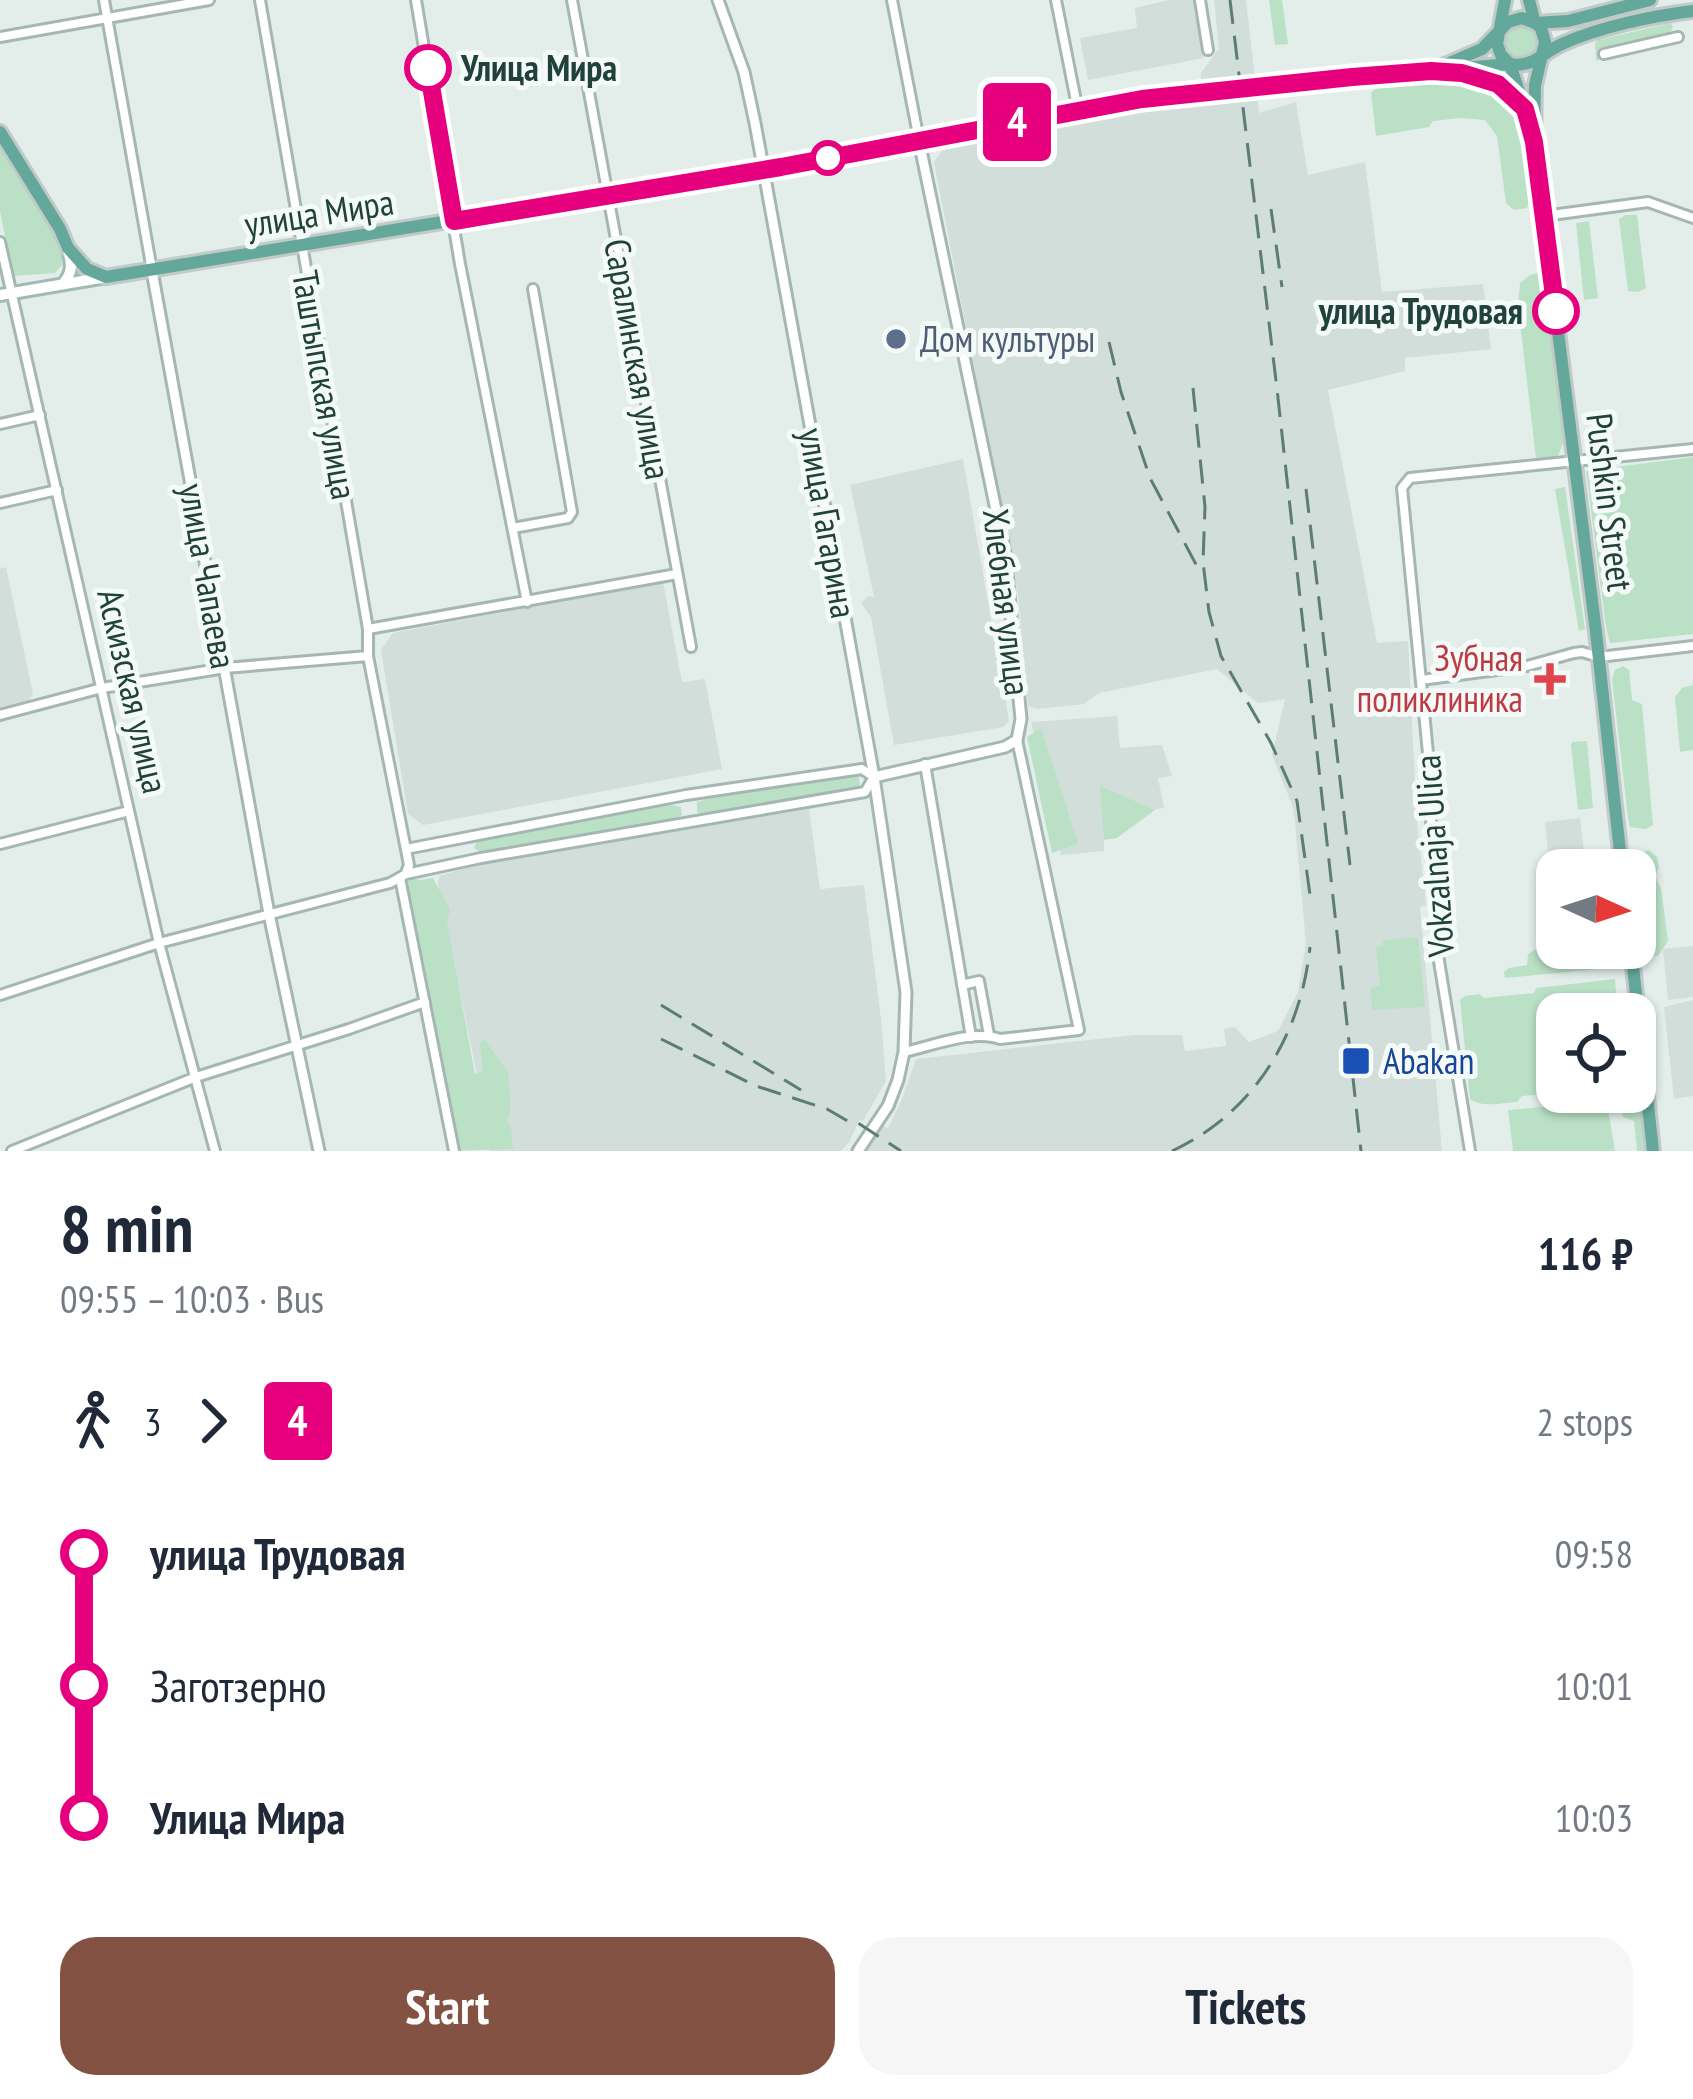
<!DOCTYPE html>
<html lang="en">
<head>
<meta charset="utf-8">
<style>
  body { margin:0; font-family:"PT Sans Narrow",sans-serif; background:#f6f6f7; color:#1f2937; height:100vh; display:flex; flex-direction:column; font-size:45px; white-space:nowrap }
  * { box-sizing:border-box; margin:0 }
  p { font-size:39px; color:#747a83 }
  .icon { flex:none; width:66px; height:66px; fill:none; stroke:currentColor; stroke-width:2; stroke-linecap:round; stroke-linejoin:round }
  .map { position:relative; height:1151px; overflow:hidden }
  .drawer { display:flex; flex-direction:column; background:#fff; flex:1 }
  .drawer>* { flex:none }
  .badge { padding:0 24px; border-radius:9px; font-size:42px; line-height:78px }
  .needle { width:78px; rotate:93deg }
  .fabs { position:absolute; left:1536px; top:849px; display:grid; gap:24px }
  .fabs a { display:grid; place-items:center; width:120px; height:120px; border-radius:24px; background:#fff; box-shadow:0 3px 9px #0004; font-size:60px }
  .map>.badge { position:absolute; translate:-50% -50%; box-shadow:0 0 0 6px #fff }
  .legs { display:flex; align-items:center; gap:18px; height:132px; padding:0 60px; font-size:39px }
  .legs p { margin-inline-start:auto }
  .summary { display:flex; align-items:center; justify-content:space-between; height:204px; padding:0 60px }
  h1 { font-size:66px; font-weight:700; line-height:90px }
  .action { display:flex; gap:24px; margin-top:auto; padding:24px 60px }
  .action a { flex:1; height:138px; border-radius:36px; background:#845242; color:#fff; font-size:48px; font-weight:700; line-height:138px; text-align:center }
  .action a+a { background:#f6f6f7; color:#1f2937 }
  ul { padding:0 60px; list-style:none }
  li { display:flex; align-items:center; gap:42px; height:132px; font-size:45px }
  li i { display:grid; place-items:center; width:18px; height:100%; margin:0 15px; background:currentColor }
  li i::after { content:''; width:30px; height:30px; margin:-15px; border:9px solid; border-radius:50%; background:#fff }
  li p { margin-inline-start:auto }
  li:first-child i { background:linear-gradient(#0000 50%,currentColor 0) }
  li:last-child i { background:linear-gradient(currentColor 50%,#0000 0) }
  .map>svg:first-child { display:block }
</style>
</head>
<body>
<div class="map">
<svg width="1693" height="1151" viewBox="0 0 1693 1151">
  <rect width="100%" height="100%" fill="#e3eeea"/>
  <!-- built -->
  <path fill="#d1ded9" d="M 1169,0 L 1197,0 L 1204,58 L 1088,80 L 1080,38 L 1137,28 L 1135,8 Z
    M 1214,0 L 1246,0 L 1259,113 L 1296,102 L 1308,175 L 1365,162 L 1382,292 L 1483,284 L 1491,349 L 1405,358 L 1405,371 L 1328,390 L 1377,643 L 1408,641 L 1417,822 L 1426,905 L 1420,907 L 1442,1151 L 867,1151 L 882,1126 L 888,1128 L 902,1099 L 916,1059 L 1135,1035 L 1182,1035 L 1185,1051 L 1226,1046 L 1224,1029 L 1235,1027 L 1249,1042 L 1278,1031 L 1298,992 L 1306,943 L 1295,823 L 1293,807 L 1272,755 L 1285,699 L 1258,703 L 1217,669 L 1099,693 L 1084,704 L 1037,709 L 1028,706 L 1018,596 L 934,162 L 945,146 L 1145,111 L 1217,105 L 1201,83 L 1201,73 L 1219,48 Z
    M 963,459 L 1009,721 L 1004,727 L 894,745 L 871,617 L 861,603 L 868,596 L 874,597 L 850,485 Z
    M 6,567 L 33,694 L 27,703 L 0,711 L 0,569 Z
    M 663,582 L 682,682 L 705,679 L 722,769 L 423,825 L 408,814 L 381,650 L 393,633 Z
    M 1117,716 L 1120,748 L 1162,745 L 1172,776 L 1158,778 L 1164,808 L 1104,818 L 1104,851 L 1061,855 L 1031,722 Z
    M 809,809 L 820,889 L 864,885 L 881,1019 L 886,1081 L 863,1121 L 859,1120 L 850,1141 L 841,1151 L 490,1151 L 490,1139 L 438,884 L 439,876 L 480,864 Z
    M 1580,818 L 1586,870 L 1557,870 L 1557,907 L 1554,908 L 1545,822 Z
    M 1693,946 L 1693,997 L 1668,1000 L 1663,949 Z
    M 1693,1000 L 1693,1096 L 1674,1099 L 1664,1007 Z"/>
  <!-- green -->
  <path fill="#bae1c6" d="M 1269,0 L 1282,0 L 1288,44 L 1275,45 Z
    M 1670,23 L 1673,26 L 1670,34 L 1603,51 L 1601,59 L 1596,61 L 1595,43 L 1598,40 Z
    M1506 42a16 16 0 1 1 32 0a16 16 0 1 1-32 0Z
    M 1448,80 C 1466,82 1489,83 1504,96 C 1524,114 1536,184 1527,208 L 1514,210 L 1506,203 L 1497,136 L 1485,120 L 1460,118 L 1433,121 L 1429,127 L 1376,136 L 1371,93 L 1377,87 Z
    M 0,144 L 64,253 L 62,265 L 55,273 L 13,276 L 0,211 Z
    M 1625,215 L 1637,215 L 1646,288 L 1638,292 L 1628,291 L 1619,219 Z
    M 1589,221 L 1598,298 L 1584,300 L 1576,223 Z
    M 1544,271 L 1563,443 L 1558,456 L 1546,460 L 1536,458 L 1518,306 L 1520,283 L 1530,275 Z
    M 1693,457 L 1693,634 L 1610,643 L 1606,627 L 1586,471 Z
    M 1565,487 L 1585,629 L 1579,631 L 1555,489 Z
    M 1623,666 L 1629,670 L 1632,700 L 1642,704 L 1653,825 L 1646,829 L 1630,827 L 1628,818 L 1612,679 L 1615,670 Z
    M 1693,685 L 1693,750 L 1680,752 L 1675,697 L 1682,688 Z
    M 1041,728 L 1078,843 L 1052,853 L 1027,737 Z
    M 1587,741 L 1593,808 L 1578,810 L 1571,745 L 1572,742 Z
    M 848,775 L 859,777 L 860,787 L 851,791 L 703,815 L 697,812 L 697,802 L 731,791 Z
    M 1100,786 L 1155,810 L 1117,838 L 1104,840 Z
    M 660,803 L 681,807 L 682,815 L 672,821 L 481,853 L 474,848 L 478,838 Z
    M 1649,850 L 1657,857 L 1659,867 L 1655,877 L 1661,888 L 1668,941 L 1658,956 L 1647,956 L 1643,950 L 1642,934 L 1650,926 L 1640,917 L 1639,861 L 1645,851 Z
    M 408,878 L 421,880 L 433,878 L 450,909 L 447,923 L 475,1074 L 483,1072 L 480,1045 L 483,1038 L 508,1072 L 511,1107 L 507,1121 L 511,1127 L 513,1149 L 450,1151 L 436,1084 L 403,883 Z
    M 1441,880 L 1450,887 L 1456,940 L 1447,941 L 1444,938 Z
    M 1418,937 L 1425,1007 L 1372,1010 L 1370,988 L 1380,986 L 1376,947 L 1383,946 L 1383,940 Z
    M 1536,949 L 1549,967 L 1595,961 L 1598,964 L 1598,969 L 1505,978 L 1504,972 L 1509,968 L 1527,965 L 1528,954 Z
    M 1615,979 L 1618,1014 L 1557,1014 L 1557,1092 L 1623,1092 L 1560,1098 L 1551,1094 L 1522,1096 L 1517,1102 C 1502,1103 1483,1108 1470,1099 L 1460,1000 L 1465,996 L 1479,994 L 1484,998 L 1534,993 L 1536,988 Z
    M 1601,1102 L 1608,1109 L 1615,1151 L 1513,1151 L 1508,1110 Z
    M 1633,1103 L 1641,1105 L 1644,1151 L 1637,1151 L 1634,1121 L 1623,1117 L 1621,1106 Z"/>
  <g fill="none" stroke-linecap="round" stroke-linejoin="round">
    <!-- minor casing -->
    <g stroke="#a5b7b2" stroke-width="14">
      <path id="minor" d="M 104,0 L 152,270
        M 260,0 L 368,629 L 368,656 L 409,865 L 406,873
        M 416,0 L 460,264 L 527,602
        M 572,0 L 691,647
        M 892,0 L 919,140
        M 1056,0 L 1078,111
        M 1200,0 L 1208,50
        M 0,37 L 209,0
        M 1604,54 L 1678,37
        M 1544,216 L 1648,202 L 1693,218
        M 0,242 L 159,943 L 215,1151
        M 0,424 L 40,415
        M 0,503 L 57,490
        M 513,528 L 568,518 L 572,512 L 533,289
        M 368,629 L 677,574
        M 1421,680 L 1527,666 L 1574,653 L 1582,652 L 1599,657 L 1693,646
        M 0,715 L 102,688 L 225,668 L 368,656
        M 925,764 L 971,1037
        M 0,844 L 129,811
        M 400,878 L 454,1151
        M 962,985 L 979,981 L 989,1035
        M 0,995 L 159,943 L 390,883 L 406,874 L 481,858 L 865,792 L 874,777 L 862,769 L 686,795 L 406,849
        M 904,1052 C 932,1046 973,1029 1000,1039 L 1079,1030 L 1017,740
        M 12,1151 L 196,1077 L 349,1029 L 425,1002
        M 1470,1151 L 1437,949 L 1428,753 L 1402,488 L 1410,478 L 1693,449"/>
    </g>
    <!-- tertiary casing -->
    <g stroke="#a5b7b2" stroke-width="15">
      <path id="tertiary" d="M 718,0 L 744,72 L 755,123 L 874,777 L 906,992 L 904,1052 L 898,1080 L 888,1106 L 858,1151
        M 152,271 L 269,914 L 319,1151
        M 874,777 L 1005,747 L 1017,740 L 1021,719 L 1005,553 L 919,141"/>
    </g>
    <!-- secondary casing -->
    <g stroke="#a0bbb3" stroke-width="16">
      <path id="secondary" d="M 63,284 C 73,272 72,264 68,249
        M 0,295 L 106,277"/>
    </g>
    <!-- primary casing -->
    <g stroke="#c1cac8" stroke-width="18">
      <path id="primary" d="M 1505,0 L 1497,44 L 1501,55 L 1510,64 L 1529,123
        M 1529,0 L 1535,23
        M 1535,23 L 1568,21 L 1650,0
        M 1431,71 L 1482,49 L 1508,22 L 1522,18 L 1535,23 L 1541,28 L 1545,42 L 1535,85 L 1534,142 L 1596,632 L 1622,870
        M 1468,74 L 1498,84 L 1521,105
        M 1274,84 L 1510,64 C 1533,68 1542,53 1562,44 C 1599,27 1652,16 1693,11
        M 0,132 L 60,229 L 68,248 L 87,269 L 106,277 L 748,172 L 1142,99 L 1201,91
        M 1631,948 L 1653,1151"/>
    </g>
    <!-- minor -->
    <use href="#minor" stroke="#fff" stroke-width="8"/>
    <!-- tertiary -->
    <use href="#tertiary" stroke="#fff" stroke-width="9"/>
    <!-- secondary -->
    <use href="#secondary" stroke="#fff" stroke-width="10"/>
    <!-- primary -->
    <use href="#primary" stroke="#63a89a" stroke-width="12"/>
    <!-- rail -->
    <path stroke="#5b7d75" stroke-width="3" stroke-dasharray="24 12" stroke-linecap="butt" d="M 1230,0 L 1277,389 L 1361,1151
      M 1271,209 L 1282,287
      M 1109,342 L 1121,392 L 1150,478 L 1199,570
      M 1193,388 L 1205,507 L 1203,562 L 1209,612 L 1221,656 L 1271,743 L 1297,801 L 1311,902
      M 1306,489 L 1350,865
      M 661,1005 L 801,1090
      M 661,1039 L 756,1086 L 827,1109 L 851,1123 L 858,1123 L 901,1151
      M 1172,1151 C 1254,1113 1301,1035 1310,947"/>
    <!-- primary-bridge casing -->
    <g stroke="#c1cac8" stroke-width="18" stroke-linecap="butt">
      <path id="primary-bridge" d="M 1201,91 L 1274,84"/>
    </g>
    <!-- primary-bridge -->
    <use href="#primary-bridge" stroke="#63a89a" stroke-width="12"/>
  </g>
  <g fill="none" stroke-linecap="round" stroke-linejoin="round">
    <!-- line-1 casing -->
    <g stroke="#fff" stroke-width="27">
      <path id="line-1" d="M 428,68 L 454,221 L 781,167 L 1142,99 L 1352,77 L 1431,71 L 1462,73 L 1498,84 L 1525,109 L 1534,142 L 1556,311"/>
    </g>
    <!-- line-1 -->
    <use href="#line-1" stroke="#e6007e" stroke-width="18"/>
  </g>
  <!-- markers -->
  <g fill="#fff" stroke="#e6007e" stroke-width="6">
    <circle cx="428" cy="68" r="21"/>
    <circle cx="828" cy="158" r="15"/>
    <circle cx="1556" cy="311" r="21"/>
  </g>
  <circle fill="#5c6f8a" stroke="#f4faf7" stroke-width="4.5" cx="896" cy="339" r="12"/>
  <path fill="#e0444e" stroke="#f4faf7" stroke-width="4.5" d="M1544 661h12v12h12v12h-12v12h-12v-12h-12v-12h12z"/>
  <rect fill="#1a4fb4" stroke="#f4faf7" stroke-width="4.5" x="1341" y="1046" width="30" height="30" rx="6"/>
  <g text-anchor="middle" stroke-width="10" stroke-linejoin="round" paint-order="stroke">
    <!-- stop labels -->
    <g font-size="36" font-weight="bold" fill="#20423a" stroke="#f4faf7" text-anchor="start">
      <text x="461" y="81">Улица Мира</text>
      <text x="1523" y="324" text-anchor="end">улица Трудовая</text>
    </g>
    <!-- street labels -->
    <g font-size="36" fill="#20423a" stroke="#f4faf7">
      <text transform="translate(319 213) rotate(-9)" y="13">улица Мира</text>
      <text transform="translate(638 359) rotate(80)" y="13">Саралинская улица</text>
      <text transform="translate(325 385) rotate(80)" y="13">Таштыпская улица</text>
      <text transform="translate(1610 502) rotate(83)" y="13">Pushkin Street</text>
      <text transform="translate(828 523) rotate(80)" y="13">улица Гагарина</text>
      <text transform="translate(208 576) rotate(80)" y="13">улица Чапаева</text>
      <text transform="translate(1007 602) rotate(83)" y="13">Хлебная улица</text>
      <text transform="translate(133 691) rotate(77)" y="13">Аскизская улица</text>
      <text transform="translate(1434 856) rotate(-94)" y="13">Vokzalnaja Ulica</text>
    </g>
    <!-- service labels -->
    <g font-size="36" fill="#4e5e75" stroke="#f4faf7" text-anchor="start">
      <text x="920" y="352">Дом культуры</text>
    </g>
    <!-- health labels -->
    <g font-size="36" fill="#be3a42" stroke="#f4faf7" text-anchor="end">
      <text x="1523" y="671">Зубная<tspan x="1523" dy="41">поликлиника</tspan></text>
    </g>
    <!-- transit labels -->
    <g font-size="36" fill="#164399" stroke="#f4faf7" text-anchor="start">
      <text x="1383" y="1074">Abakan</text>
    </g>
  </g>
</svg>
<div class="fabs">
<a><svg class="needle" viewBox="-14 -14 28 28"><path d="M0-13l5 13h-10z" fill="#e53935"/><path d="M0 13l5-13h-10z" fill="#747a83"/></svg></a>
<a><svg class="icon" aria-label="locate" viewBox="0 0 24 24"><circle cx="12" cy="12" r="6"/><path d="M12 2v4M12 18v4M2 12h4M18 12h4"/></svg></a>
</div>
<b class="badge" style="left:1017px;top:122px;background:#e6007e;color:#fff">4</b>
</div>
<section class="drawer">
<div class="summary"><div><h1>8 min</h1><p>09:55 – 10:03 · Bus</p></div><b>116 ₽</b></div>
<div class="legs"><svg class="icon" aria-label="walk" viewBox="0 0 24 24"><circle cx="13" cy="4" r="2"/><path d="M13 8l-2 6 4 7M11 14l-3 7M7 12l3-4h3l4 4"/></svg>3<svg class="icon" aria-label="forward" viewBox="0 0 24 24"><path d="M9 5l7 7-7 7"/></svg><b class="badge" style="background:#e6007e;color:#fff">4</b><p>2 stops</p></div>
<ul>
<li><i style="color:#e6007e"></i><b>улица Трудовая</b><p>09:58</p></li>
<li><i style="color:#e6007e"></i><span>Заготзерно</span><p>10:01</p></li>
<li><i style="color:#e6007e"></i><b>Улица Мира</b><p>10:03</p></li>
</ul>
<div class="action"><a>Start</a><a>Tickets</a></div>
</section>
</body>
</html>
